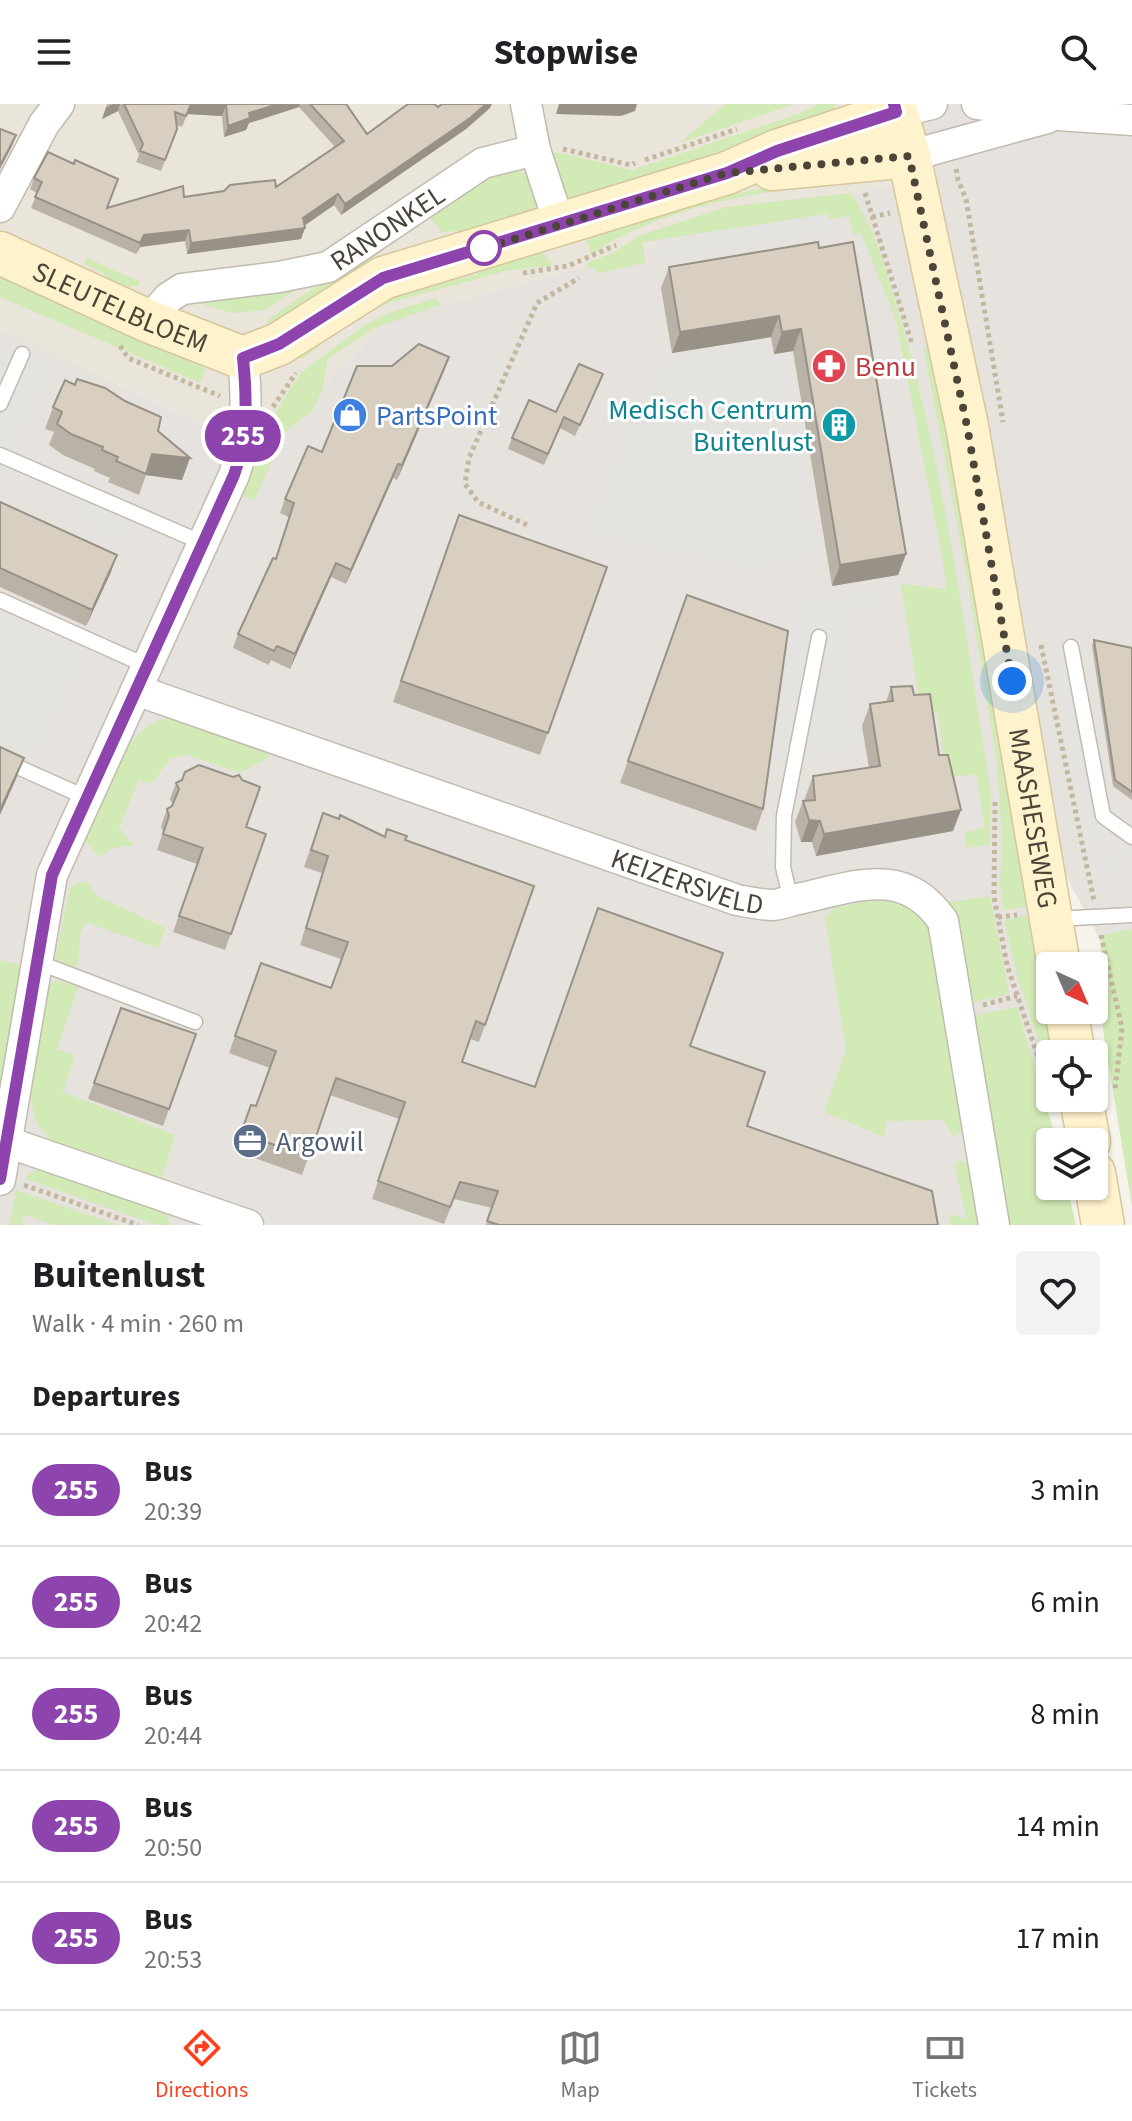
<!DOCTYPE html>
<html lang="en">
<head>
<meta charset="utf-8">
<style>
  body { margin:0; font-family:"Source Sans 3",sans-serif; background:#f2f2f2; color:#202124; height:100vh; display:flex; flex-direction:column; font-size:30px; white-space:nowrap }
  * { box-sizing:border-box; margin:0 }
  p { font-size:26px; color:#757577 }
  .icon { flex:none; width:44px; height:44px; fill:none; stroke:currentColor; stroke-width:2; stroke-linecap:round; stroke-linejoin:round }
  .map { position:relative; height:1121px; overflow:hidden }
  .side { display:flex; flex-direction:column; background:#fff; flex:1 }
  .side>* { flex:none }
  .badge { padding:0 16px; border-radius:26px; font-size:28px; line-height:52px }
  .needle { width:52px; rotate:136deg }
  .controls { position:absolute; left:1036px; top:848px; display:grid; gap:16px }
  .controls a { display:grid; place-items:center; width:72px; height:72px; border-radius:8px; background:#fff; box-shadow:0 2px 6px #0004; font-size:40px }
  .you { position:absolute; width:40px; height:40px; margin:-20px; border:6px solid #fff; border-radius:50%; background:#1a73e8; box-shadow:0 0 0 12px #1a73e833 }
  .map>.badge { position:absolute; translate:-50% -50%; box-shadow:0 0 0 4px #fff }
  h2 { padding:0 32px; font-size:30px; line-height:72px }
  .round { display:grid; place-items:center; flex:none; width:84px; height:84px; border-radius:8px; background:#f2f2f2 }
  .head { display:flex; align-items:center; justify-content:space-between; height:136px; padding:0 32px }
  h1 { font-size:38px; font-weight:700; line-height:60px }
  ul { padding:0; list-style:none }
  li { display:flex; align-items:center; gap:24px; height:112px; padding:0 32px; border-top:2px solid #e0e0e0 }
  li div { flex:1 }
  li b { display:block; font-size:30px }
  li em { font-style:normal }
  li .badge { min-width:88px; font-weight:700; text-align:center }
  header { display:flex; justify-content:space-between; align-items:center; height:104px; padding:0 32px; background:#fff; font-size:36px; font-weight:700 }
  .tabs { display:flex; justify-content:space-around; align-items:center; height:112px; border-top:2px solid #e0e0e0; background:#fff; font-size:22px; color:#757577 }
  .tabs a { display:grid; justify-items:center; gap:4px }
  .tabs .current { color:#fc3f1d }
  .map>svg:first-child { display:block }
</style>
</head>
<body>
<header><svg class="icon" aria-label="menu" viewBox="0 0 24 24"><path d="M4 6h16M4 12h16M4 18h16"/></svg>Stopwise<svg class="icon" aria-label="search" viewBox="0 0 24 24"><circle cx="10" cy="10" r="6"/><path d="M15 15l6 6"/></svg></header>
<div class="map">
<svg width="1132" height="1121" viewBox="0 0 1132 1121">
  <rect width="100%" height="100%" fill="#f6f3ec"/>
  <!-- residential -->
  <path fill="#eae5da" d="M 0,0 L 876,0 L 899,78 L 390,215 L 259,347 L 0,224 Z"/>
  <!-- industrial -->
  <path fill="#e6e2dd" d="M 876,0 L 1132,0 L 1132,896 L 1061,763 L 1028,1033 L 1042,1121 L 0,1121 L 0,224 L 259,347 L 390,215 L 899,78 Z"/>
  <!-- green -->
  <path fill="#d2eab5" d="M 725,0 L 794,0 L 680,39 Z
    M 818,0 L 834,0 L 836,10 L 824,18 L 571,98 L 562,93 L 549,53 L 553,49 L 561,49 L 632,66 L 801,9 Z
    M 512,65 C 525,68 535,74 537,89 C 543,130 469,126 442,128 L 424,107 L 465,79 Z
    M 843,70 L 851,75 C 761,89 669,99 591,150 L 585,132 L 710,94 Z
    M 851,89 C 876,125 887,171 900,213 C 945,367 965,530 991,689 L 990,740 L 967,744 L 965,729 L 985,723 L 976,671 L 946,672 L 938,609 L 921,608 L 901,480 L 946,485 L 943,457 L 896,216 L 861,129 L 853,130 L 849,112 L 829,115 L 827,111 L 643,138 L 645,159 L 600,169 L 587,162 L 586,159 L 613,149 L 638,132 L 726,103 Z
    M 385,143 L 349,179 L 268,224 L 266,217 L 325,176 Z
    M 538,144 L 554,161 L 510,166 L 381,201 L 336,229 L 303,255 L 297,254 L 378,194 L 476,171 L 508,149 Z
    M 87,154 L 139,177 L 139,182 L 112,183 L 103,169 L 84,160 Z
    M 0,168 L 185,247 L 206,265 L 200,279 L 0,193 Z
    M 298,181 L 298,185 L 265,206 L 233,209 L 190,197 Z
    M 436,194 L 440,201 L 375,224 L 327,255 L 323,285 L 311,308 L 286,327 L 254,396 L 239,390 L 254,350 L 286,291 L 302,268 L 366,220 L 391,208 Z
    M 929,238 L 973,471 L 1031,802 L 1004,806 L 1000,783 L 1002,735 L 997,659 L 966,468 L 924,246 Z
    M 168,614 L 261,643 L 270,653 L 240,669 L 187,651 L 170,655 L 151,680 L 139,676 L 119,723 L 133,741 L 113,744 L 99,753 L 82,732 C 100,696 124,621 168,614 Z
    M 82,777 L 87,778 L 97,792 L 166,824 L 158,844 L 85,818 L 80,830 L 78,861 L 63,864 L 55,855 L 70,784 Z
    M 990,792 L 1009,890 L 970,899 L 945,799 Z
    M 888,793 L 914,804 L 932,820 L 963,1025 L 954,1033 L 943,1016 L 886,1017 L 884,1033 L 824,1008 L 846,947 L 825,813 L 835,804 Z
    M 1035,810 L 1050,906 L 1060,950 L 1050,950 L 1050,974 L 1016,867 L 1004,816 Z
    M 1132,825 L 1132,1103 L 1097,889 L 1102,831 Z
    M 0,856 L 20,861 L 0,1004 Z
    M 56,876 L 78,883 L 57,945 L 75,951 L 63,988 L 175,1031 L 160,1081 C 126,1068 69,1056 44,1029 C 35,1020 33,1007 31,995 L 44,887 Z
    M 1017,903 L 1057,1038 L 1050,1038 L 1050,1082 L 1067,1082 L 1076,1121 L 1009,1121 L 972,912 Z
    M 960,1056 L 971,1061 L 982,1121 L 951,1121 L 949,1110 L 967,1115 L 954,1060 Z
    M 49,1064 L 162,1103 L 171,1121 L 157,1121 L 26,1075 L 27,1072 L 38,1065 Z
    M 16,1086 L 118,1121 L 54,1121 L 24,1111 L 22,1121 L 9,1121 Z"/>
  <!-- parking -->
  <path fill="#e5e3e0" d="M 828,110 L 830,129 L 657,157 L 657,136 Z
    M 765,236 L 769,254 L 783,251 L 818,452 L 750,464 L 581,430 L 643,288 L 669,253 Z
    M 0,240 L 54,265 L 1,383 L 0,383 Z
    M 80,395 L 132,420 L 123,438 L 71,413 Z
    M 890,483 L 890,504 L 843,510 L 864,640 L 786,660 L 770,656 L 795,497 Z
    M 0,509 L 87,549 L 36,656 L 0,639 Z
    M 1056,511 L 1106,749 L 1129,745 L 1132,763 L 1098,770 L 1044,514 Z"/>
  <g fill="none" stroke-linecap="round" stroke-linejoin="round">
    <!-- lane casing -->
    <g stroke="#c2bbae" stroke-width="17">
      <path id="lane" d="M 0,300 L 22,250
        M 0,351 L 203,439
        M 0,496 L 147,562
        M 1071,543 L 1103,712 L 1132,733
        M 0,655 L 87,694
        M 791,797 L 783,763 L 784,712 L 819,533
        M 1055,815 L 1132,811
        M 37,858 L 195,918"/>
    </g>
    <!-- street casing -->
    <g stroke="#c2bbae" stroke-width="33">
      <g id="street">
        <path d="M 526,0 L 535,46 L 560,122"/>
        <path d="M 977,0 L 1057,11 L 1132,16"/>
        <path d="M 896,8 L 932,0"/>
        <path d="M 909,52 L 1047,14"/>
        <path d="M 0,103 L 44,20 L 59,0"/>
        <path id="s1" d="M 148,217 L 168,194 L 182,185 L 279,173 L 328,163 L 483,59 L 535,46"/>
        <path id="s2" d="M 136,586 L 737,796 C 748,798 762,801 774,801 C 781,800 790,797 798,795 C 854,783 904,760 943,817 L 994,1121"/>
        <path d="M 7,1038 L 248,1121"/>
        <path d="M 0,1076 L 52,771 L 234,371 C 248,333 247,294 243,254"/>
      </g>
    </g>
    <!-- secondary casing -->
    <g stroke="#d6c79b" stroke-width="45">
      <g id="secondary">
        <path id="s3" d="M 894,0 L 909,52 L 967,322 L 1059,862"/>
        <path d="M 772,65 L 909,52"/>
        <path id="s4" d="M 0,149 L 148,217 L 243,254 L 279,240 L 383,174 L 727,69 L 777,47 L 896,8"/>
        <path d="M 1066,906 L 1074,950"/>
        <path d="M 1081,994 L 1089,1038"/>
        <path d="M 1094,1069 L 1103,1121"/>
      </g>
    </g>
    <!-- path -->
    <path stroke="#c4b79f" stroke-width="5" stroke-dasharray="4 4" stroke-linecap="butt" d="M 563,45 L 631,61 L 635,59
      M 645,56 L 737,25
      M 956,65 L 958,76 L 966,95 L 1003,318
      M 865,89 L 912,240
      M 872,113 L 890,109
      M 523,169 L 568,162 L 616,141
      M 120,242 L 128,254 L 220,292
      M 273,303 L 296,269
      M 527,421 L 478,398 L 465,380 L 469,354 L 537,199 L 579,174
      M 1041,541 L 1094,797
      M 995,698 L 994,793 L 1007,861 L 1038,953
      M 998,813 L 1017,811
      M 1101,831 L 1122,924 L 1115,986
      M 983,901 L 1017,892
      M 1043,967 L 1048,988
      M 24,1081 L 138,1121"/>
    <!-- lane -->
    <use href="#lane" stroke="#fff" stroke-width="14"/>
    <!-- street -->
    <use href="#street" stroke="#fff" stroke-width="30"/>
    <!-- secondary -->
    <use href="#secondary" stroke="#fff3cd" stroke-width="42"/>
  </g>
  <!-- wall -->
  <path fill="#bab2a6" d="M 107,0 L 346,0 L 367,30 L 438,3 L 490,4 L 466,25 L 341,111 L 334,101 L 304,122 L 301,135 L 187,150 L 185,137 L 140,143 L 136,150 L 31,104 L 37,89 L 30,85 L 34,74 L 107,104 L 184,93 L 276,83 L 335,43 L 299,3 L 249,19 L 246,26 L 224,33 L 222,12 L 187,10 L 182,23 L 176,21 L 177,25 L 161,67 L 136,58 L 139,51 L 118,7 L 102,15 Z
    M 818,138 L 906,450 L 898,471 L 832,482 L 793,247 L 774,250 L 771,233 L 672,249 L 661,184 L 669,163 Z
    M 444,267 L 397,376 L 393,374 L 346,480 L 331,473 L 290,565 L 271,556 L 269,561 L 233,544 L 238,530 L 275,454 L 289,413 L 280,409 L 285,395 L 322,348 Z
    M 599,281 L 575,332 L 560,324 L 544,361 L 508,345 L 512,334 L 556,308 Z
    M 53,303 L 158,327 L 182,376 L 146,371 L 139,391 L 108,378 L 110,374 L 94,367 L 95,365 L 63,351 L 49,341 L 54,328 L 45,325 Z
    M 0,398 L 111,468 L 86,522 L 0,483 Z
    M 459,411 L 607,463 L 540,651 L 393,598 Z
    M 687,491 L 763,705 L 756,727 L 620,679 Z
    M 1094,536 L 1132,544 L 1132,696 L 1113,682 L 1092,542 Z
    M 891,583 L 914,591 L 939,651 L 953,727 L 816,752 L 812,738 L 801,738 L 795,718 L 803,697 L 805,697 L 805,694 L 813,672 L 869,664 L 862,622 L 870,600 L 886,598 Z
    M 176,679 L 246,723 L 266,730 L 225,846 L 173,828 L 197,760 L 157,746 L 163,728 L 161,722 L 167,705 L 173,701 L 170,695 Z
    M 323,709 L 385,733 L 405,736 L 534,782 L 479,938 L 470,935 L 462,958 L 534,983 L 690,942 L 747,1022 L 938,1121 L 486,1121 L 492,1104 L 454,1095 L 444,1120 L 372,1095 L 399,1015 L 330,991 L 302,1071 L 235,1047 L 251,1001 L 256,1002 L 270,964 L 229,949 L 261,859 L 331,884 L 341,855 L 300,841 L 322,769 L 304,763 Z
    M 121,904 L 196,930 L 163,1022 L 88,995 Z"/>
  <!-- shaded-wall -->
  <path fill="#979187" d="M 113,0 L 120,0 L 118,7 L 102,15 L 106,4 Z
    M 191,0 L 209,0 L 226,1 L 222,12 L 187,10 Z
    M 278,0 L 300,0 L 299,3 L 249,19 L 246,26 L 224,33 L 228,22 L 249,9 Z
    M 486,0 L 492,0 L 490,4 L 466,25 L 341,111 L 345,100 Z
    M 559,0 L 637,0 L 635,7 L 621,12 L 556,10 Z
    M 16,31 L 12,42 L 0,65 L 0,62 Z
    M 338,90 L 334,101 L 301,124 L 305,124 L 301,135 L 187,150 L 191,139 L 303,114 Z
    M 189,126 L 185,137 L 140,143 L 136,150 L 144,131 Z
    M 779,212 L 771,233 L 672,249 L 680,228 Z
    M 801,225 L 793,247 L 774,250 L 782,228 Z
    M 449,253 L 444,267 L 397,376 L 402,361 Z
    M 152,350 L 190,354 L 182,376 L 146,371 Z
    M 398,360 L 393,374 L 346,480 L 351,466 Z
    M 906,450 L 898,471 L 832,482 L 840,461 Z
    M 117,451 L 111,468 L 86,522 L 92,506 Z
    M 336,459 L 331,473 L 290,565 L 295,550 Z
    M 24,654 L 16,675 L 0,711 L 0,706 Z
    M 961,706 L 953,727 L 816,752 L 824,730 Z
    M 809,716 L 820,717 L 812,738 L 801,738 Z"/>
  <!-- building -->
  <path fill="#d8cfc1" stroke="#979187" stroke-width="2" d="M 124,0 L 191,0 L 186,12 L 175,8 L 177,25 L 165,56 L 140,47 L 143,40 Z
    M 209,0 L 278,0 L 249,9 L 250,14 L 228,22 L 226,1 Z
    M 310,0 L 346,0 L 367,30 L 408,0 L 434,0 L 438,3 L 442,0 L 486,0 L 470,14 L 345,100 L 338,90 L 303,114 L 305,124 L 191,139 L 189,126 L 144,131 L 140,139 L 35,93 L 42,78 L 34,74 L 48,48 L 74,60 L 75,56 L 118,75 L 107,104 L 183,82 L 184,93 L 224,87 L 230,81 L 275,76 L 276,83 L 344,37 Z
    M 575,0 L 630,0 L 625,2 Z
    M 0,25 L 16,31 L 1,60 L 0,60 Z
    M 818,138 L 819,144 L 853,138 L 906,450 L 840,461 L 801,225 L 782,228 L 779,212 L 680,228 L 669,163 Z
    M 419,240 L 449,253 L 402,361 L 398,360 L 351,466 L 336,459 L 295,550 L 277,542 L 274,547 L 238,530 L 273,454 L 276,455 L 294,399 L 285,395 L 308,342 L 322,348 L 357,262 L 392,262 Z
    M 579,260 L 603,270 L 580,321 L 564,313 L 548,350 L 512,334 L 529,296 L 556,308 Z
    M 77,275 L 105,284 L 125,297 L 161,313 L 158,327 L 190,354 L 152,350 L 146,370 L 116,357 L 118,353 L 102,346 L 103,343 L 71,330 L 57,320 L 62,308 L 53,303 L 65,276 L 75,281 Z
    M 0,398 L 117,451 L 92,506 L 0,464 Z
    M 459,411 L 607,463 L 548,629 L 401,577 Z
    M 687,491 L 788,527 L 763,705 L 628,657 Z
    M 1094,536 L 1132,544 L 1132,688 L 1115,676 Z
    M 912,582 L 914,591 L 930,590 L 939,651 L 948,651 L 961,706 L 824,730 L 820,717 L 809,716 L 803,697 L 815,696 L 813,672 L 880,662 L 870,600 L 893,597 L 891,583 Z
    M 0,643 L 24,654 L 0,706 Z
    M 199,661 L 233,673 L 239,671 L 242,676 L 260,683 L 246,723 L 266,730 L 231,830 L 179,812 L 203,744 L 163,730 L 169,712 L 167,705 L 172,702 L 179,685 L 176,679 L 182,676 L 185,668 Z
    M 323,709 L 339,715 L 340,711 L 385,733 L 387,725 L 407,732 L 405,736 L 534,782 L 485,921 L 476,917 L 462,958 L 535,983 L 598,804 L 723,849 L 690,942 L 765,968 L 747,1022 L 932,1087 L 938,1121 L 499,1121 L 487,1117 L 498,1087 L 460,1078 L 450,1103 L 378,1077 L 405,998 L 336,974 L 309,1053 L 241,1029 L 251,1001 L 256,1002 L 276,947 L 235,932 L 261,859 L 331,884 L 348,838 L 306,824 L 328,752 L 311,746 Z
    M 121,904 L 196,930 L 169,1005 L 94,979 Z"/>
  <g fill="none" stroke-linecap="round" stroke-linejoin="round">
    <!-- line casing -->
    <g stroke="#fff" stroke-width="18">
      <path id="line" d="M 0,1075 L 52,771 L 234,371 C 248,333 247,294 243,254 L 279,240 L 383,174 L 727,69 L 777,47 L 896,8 L 894,0"/>
    </g>
    <!-- line -->
    <use href="#line" stroke="#8e44ad" stroke-width="12"/>
    <!-- walk -->
    <path stroke="#4b4439" stroke-width="8" stroke-dasharray="0 14.4" d="M 484,144 L 472,148 L 727,69 L 909,52 L 967,322 L 1012,577"/>
  </g>
  <!-- icons -->
  <defs>
    <g id="pharmacy-disc" transform="scale(1.8)"><circle r="9.5" fill="#e0444e" stroke="#fff"/><path d="M-2-6h4v4h4v4h-4v4h-4v-4h-4v-4h4Z" fill="#fff"/></g>
    <g id="shop-disc" transform="scale(1.8)"><circle r="9.5" fill="#3f7fe0" stroke="#fff"/><path d="M-5-2.5h2.3a2.7 3.5 0 0 1 5.4 0H5L5.5 6h-11ZM-1.5-2.5h3a1.5 2.3 0 0 0-3 0Z" fill="#fff"/></g>
    <g id="building-disc" transform="scale(1.8)"><circle r="9.5" fill="#0f9aa8" stroke="#fff"/><path d="M-4-6H4V6H1V3H-1V6H-4ZM-2.5-4.3h1.7v1.8h-1.7ZM.8-4.3h1.7v1.8H.8ZM-2.5-1h1.7V.8h-1.7ZM.8-1h1.7V.8H.8Z" fill="#fff"/></g>
    <g id="office-disc" transform="scale(1.8)"><circle r="9.5" fill="#5c6f8a" stroke="#fff"/><path d="M-6-3h4V-5.5h4V-3h4V5H-6ZM-1-4.5V-3h2v-1.5ZM-6 0V1H6V0Z" fill="#fff"/></g>
  </defs>
  <g fill-rule="evenodd">
    <use href="#pharmacy-disc" x="829" y="262"/>
    <use href="#shop-disc" x="350" y="311"/>
    <use href="#building-disc" x="839" y="321"/>
    <use href="#office-disc" x="250" y="1037"/>
  </g>
  <!-- markers -->
  <circle fill="#fff" stroke="#8e44ad" stroke-width="4" cx="484" cy="144" r="16"/>
  <g text-anchor="middle" stroke-width="6" stroke-linejoin="round" paint-order="stroke">
    <!-- street labels -->
    <g font-size="28" fill="#4b4439" stroke="#fff">
      <text dy="10" stroke="none"><textPath href="#s1" startOffset="266">RANONKEL</textPath></text>
      <text dy="10" stroke="none"><textPath href="#s4" startOffset="132">SLEUTELBLOEM</textPath></text>
      <text dy="10" stroke="none"><textPath href="#s3" startOffset="728">MAASHESEWEG</textPath></text>
      <text dy="10" stroke="none"><textPath href="#s2" startOffset="584">KEIZERSVELD</textPath></text>
    </g>
    <!-- health labels -->
    <g font-size="28" fill="#be3a42" stroke="#fff" text-anchor="start">
      <text x="855" y="272">Benu</text>
    </g>
    <!-- culture labels -->
    <g font-size="28" fill="#0d838f" stroke="#fff" text-anchor="end">
      <text x="813" y="315">Medisch Centrum<tspan x="813" dy="32">Buitenlust</tspan></text>
    </g>
    <!-- shop labels -->
    <g font-size="28" fill="#366cbe" stroke="#fff" text-anchor="start">
      <text x="376" y="321">PartsPoint</text>
    </g>
    <!-- service labels -->
    <g font-size="28" fill="#4e5e75" stroke="#fff" text-anchor="start">
      <text x="276" y="1047">Argowil</text>
    </g>
  </g>
</svg>
<div class="controls">
<a><svg class="needle" viewBox="-14 -14 28 28"><path d="M0-13l5 13h-10z" fill="#e53935"/><path d="M0 13l5-13h-10z" fill="#757577"/></svg></a>
<a><svg class="icon" aria-label="locate" viewBox="0 0 24 24"><circle cx="12" cy="12" r="6"/><path d="M12 2v4M12 18v4M2 12h4M18 12h4"/></svg></a>
<a><svg class="icon" aria-label="layers" viewBox="0 0 24 24"><path d="M12 4l9 5-9 5-9-5zM3 14l9 5 9-5"/></svg></a>
</div>
<div class="you" style="left:1012px;top:577px"></div>
<b class="badge" style="left:243px;top:332px;background:#8e44ad;color:#fff">255</b>
</div>
<section class="side">
<div class="head"><div><h1>Buitenlust</h1><p>Walk · 4 min · 260 m</p></div><a class="round"><svg class="icon" aria-label="heart" viewBox="0 0 24 24"><path d="M12 20l-8-8c-3-5 5-10 8-4 3-6 11-1 8 4z"/></svg></a></div>
<h2>Departures</h2>
<ul>
<li><span class="badge" style="background:#8e44ad;color:#fff">255</span><div><b>Bus</b><p>20:39</p></div><em>3 min</em></li>
<li><span class="badge" style="background:#8e44ad;color:#fff">255</span><div><b>Bus</b><p>20:42</p></div><em>6 min</em></li>
<li><span class="badge" style="background:#8e44ad;color:#fff">255</span><div><b>Bus</b><p>20:44</p></div><em>8 min</em></li>
<li><span class="badge" style="background:#8e44ad;color:#fff">255</span><div><b>Bus</b><p>20:50</p></div><em>14 min</em></li>
<li><span class="badge" style="background:#8e44ad;color:#fff">255</span><div><b>Bus</b><p>20:53</p></div><em>17 min</em></li>
</ul>
</section>
<nav class="tabs">
<a class="current"><svg class="icon" aria-label="directions" viewBox="0 0 24 24"><path d="M12 3l9 9-9 9-9-9zM9 14v-3h6M13 9l2 2-2 2"/></svg>Directions</a>
<a><svg class="icon" aria-label="map" viewBox="0 0 24 24"><path d="M3 6l6-2 6 2 6-2v14l-6 2-6-2-6 2zM9 4v14M15 6v14"/></svg>Map</a>
<a><svg class="icon" aria-label="tickets" viewBox="0 0 24 24"><path d="M3 7h18v10H3zM15 7v10"/></svg>Tickets</a>
</nav>
</body>
</html>
